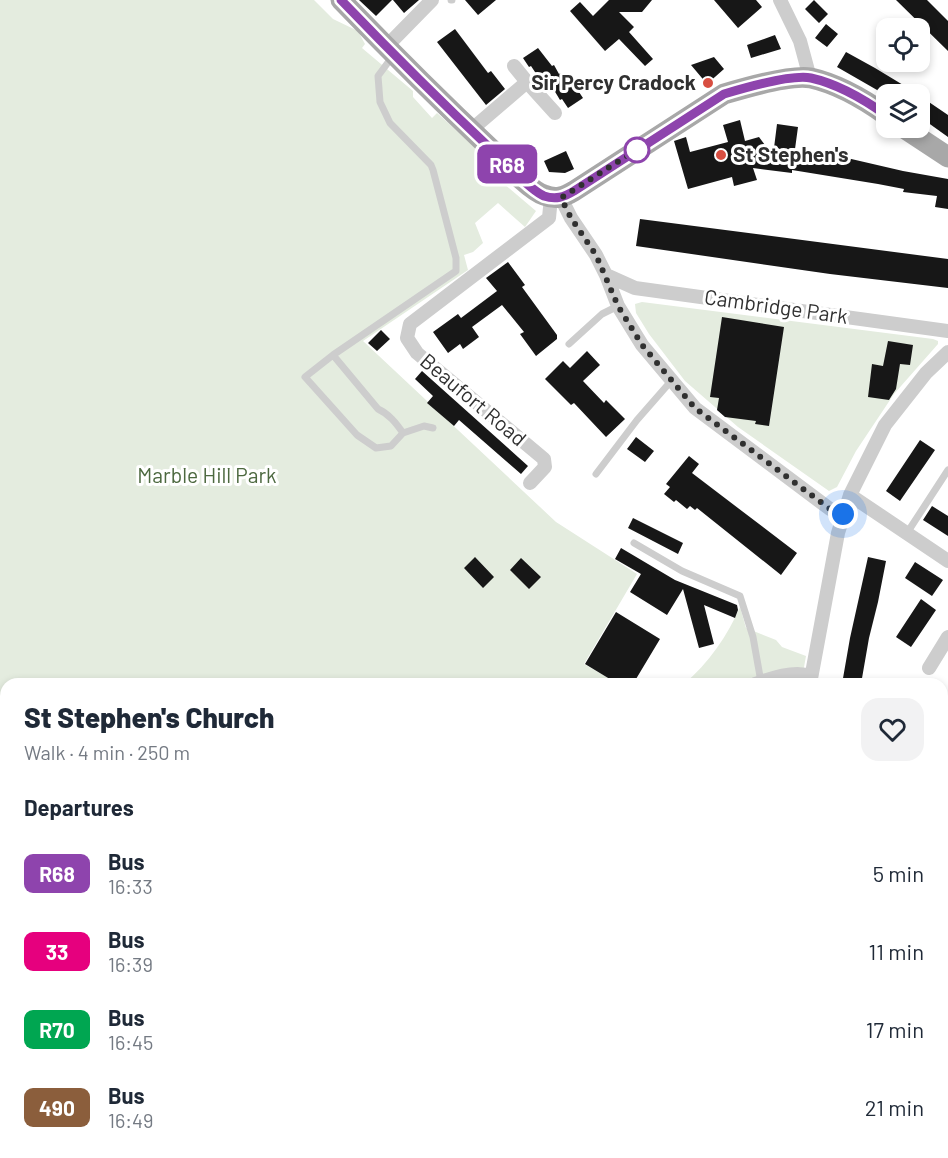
<!DOCTYPE html>
<html lang="en">
<head>
<meta charset="utf-8">
<style>
  body { margin:0; font-family:Barlow,sans-serif; background:#f2f2f3; color:#1f2937; height:100vh; display:flex; flex-direction:column; font-size:22px; white-space:nowrap }
  * { box-sizing:border-box; margin:0 }
  p { font-size:20px; color:#747a83 }
  .icon { flex:none; width:33px; height:33px; fill:none; stroke:currentColor; stroke-width:2; stroke-linecap:round; stroke-linejoin:round }
  .map { position:relative; flex:1; overflow:hidden }
  .sheet { position:absolute; left:0px; top:678px; width:948px; height:480px; display:flex; flex-direction:column; background:#fff; border-radius:18px 18px 0 0; box-shadow:0 3px 9px #0003 }
  .sheet>* { flex:none }
  .badge { padding:0 12px; border-radius:9px; font-size:21px; line-height:39px }
  .fabs { position:absolute; left:876px; top:18px; display:grid; gap:12px }
  .fabs a { display:grid; place-items:center; width:54px; height:54px; border-radius:12px; background:#fff; box-shadow:0 3px 9px #0003; font-size:30px }
  .you { position:absolute; width:30px; height:30px; margin:-15px; border:4px solid #fff; border-radius:50%; background:#1a73e8; box-shadow:0 0 0 9px #1a73e833 }
  .map>.badge { position:absolute; translate:-50% -50%; box-shadow:0 0 0 3px #fff }
  h2 { padding:0 24px; font-size:22px; line-height:54px }
  .round { display:grid; place-items:center; flex:none; width:63px; height:63px; border-radius:18px; background:#f2f2f3 }
  .headline { display:flex; align-items:center; justify-content:space-between; height:102px; padding:0 24px }
  h1 { font-size:28px; font-weight:800; line-height:45px }
  ul { padding:0; list-style:none }
  li { display:flex; align-items:center; gap:18px; height:78px; padding:0 24px }
  li div { flex:1 }
  li b { display:block; font-size:22px }
  li em { font-style:normal }
  li .badge { min-width:66px; font-weight:700; text-align:center }
  .map>svg:first-child { display:block }
</style>
</head>
<body>
<div class="map">
<svg width="948" height="1158" viewBox="0 0 948 1158">
  <rect width="100%" height="100%" fill="#fff"/>
  <!-- green -->
  <path fill="#e4ecdf" d="M 0,0 L 314,0 L 333,19 L 358,31 L 365,44 L 362,48 L 413,91 L 413,97 L 432,118 L 437,113 L 505,174 L 496,177 L 536,211 L 525,227 L 498,203 L 475,223 L 483,243 L 473,252 L 464,255 L 468,270 L 363,341 L 556,522 L 637,574 L 584,664 L 619,684 L 6,684 L 6,1152 L 305,1152 L 299,1158 L 0,1158 Z
    M 642,302 L 933,339 L 938,341 L 938,344 L 894,394 L 856,451 L 837,487 L 829,491 L 738,427 L 685,381 L 649,334 L 636,313 L 635,304 Z
    M 740,607 L 746,628 L 776,640 L 782,647 L 806,656 L 801,684 L 684,684 C 708,664 728,635 740,607 Z
    M 755,1152 L 829,1152 L 829,1158 L 755,1158 Z"/>
  <!-- building -->
  <path fill="#171717" d="M 359,0 L 392,0 L 376,16 Z
    M 393,0 L 419,0 L 404,13 Z
    M 465,0 L 496,0 L 478,15 Z
    M 609,0 L 652,0 L 642,12 L 619,12 L 634,27 L 629,32 L 653,59 L 645,66 L 619,39 L 605,51 L 570,11 L 580,2 L 593,16 Z
    M 714,0 L 756,0 L 762,7 L 738,28 Z
    M 814,0 L 828,14 L 819,23 L 805,9 Z
    M 896,0 L 927,0 L 948,21 L 948,51 Z
    M 826,24 L 838,34 L 827,47 L 815,38 Z
    M 455,29 L 488,73 L 491,71 L 505,89 L 486,105 L 437,42 Z
    M 775,35 L 781,49 L 751,58 L 747,45 Z
    M 538,48 L 552,66 L 554,65 L 559,74 L 561,73 L 567,82 L 569,81 L 575,90 L 577,89 L 583,98 L 568,108 L 562,99 L 560,100 L 554,90 L 552,92 L 546,82 L 544,84 L 539,74 L 537,75 L 531,66 L 529,67 L 523,58 Z
    M 846,52 L 875,68 L 918,94 L 884,94 L 837,67 Z
    M 714,57 L 724,69 L 707,84 L 691,65 Z
    M 920,96 L 948,115 L 948,137 L 920,117 Z
    M 740,120 L 745,141 L 759,137 L 773,156 L 777,124 L 798,127 L 795,149 L 847,158 L 903,171 L 948,179 L 948,209 L 935,207 L 937,196 L 903,192 L 904,189 L 878,184 L 792,170 L 792,173 L 753,168 L 757,180 L 734,186 L 732,177 L 688,189 L 674,141 L 686,137 L 690,152 L 728,142 L 723,125 Z
    M 566,151 L 574,169 L 565,173 L 549,172 L 544,161 Z
    M 640,219 L 948,259 L 948,288 L 830,274 L 636,246 Z
    M 508,262 L 525,285 L 522,287 L 557,335 L 557,339 L 536,356 L 520,334 L 524,332 L 502,305 L 472,327 L 479,337 L 463,349 L 460,344 L 448,353 L 433,332 L 458,314 L 461,318 L 497,291 L 486,278 Z
    M 722,317 L 784,327 L 769,426 L 755,424 L 756,421 L 725,417 L 717,410 L 719,398 L 710,397 Z
    M 381,330 L 390,339 L 377,351 L 368,343 Z
    M 888,341 L 913,345 L 910,365 L 900,364 L 896,389 L 889,400 L 868,397 L 872,364 L 883,366 Z
    M 587,351 L 600,365 L 583,381 L 604,403 L 606,400 L 625,419 L 606,437 L 574,403 L 571,405 L 545,379 L 563,361 L 570,368 Z
    M 422,371 L 528,466 L 521,474 L 459,420 L 454,426 L 427,403 L 433,396 L 415,379 Z
    M 636,437 L 654,451 L 645,462 L 627,449 Z
    M 920,440 L 935,450 L 900,501 L 886,491 Z
    M 689,456 L 699,464 L 692,473 L 797,553 L 781,575 L 697,508 L 695,510 L 690,506 L 687,509 L 676,500 L 674,502 L 664,494 L 670,487 L 666,484 Z
    M 932,506 L 948,516 L 948,536 L 923,520 Z
    M 633,518 L 683,543 L 678,554 L 628,528 Z
    M 621,548 L 675,580 L 737,605 L 738,610 L 735,618 L 704,605 L 714,644 L 699,648 L 683,589 L 667,615 L 630,592 L 641,574 L 615,559 Z
    M 475,557 L 494,577 L 483,588 L 464,568 Z
    M 868,557 L 886,561 L 878,602 L 869,638 L 861,684 L 842,684 L 850,638 Z
    M 521,558 L 541,577 L 529,589 L 510,570 Z
    M 915,562 L 943,580 L 932,596 L 905,578 Z
    M 921,599 L 936,610 L 911,647 L 896,637 Z
    M 616,612 L 660,639 L 633,684 L 618,684 L 585,664 Z"/>
  <g fill="none" stroke-linecap="round" stroke-linejoin="round">
    <!-- lane -->
    <path stroke="#cdcdcd" stroke-width="7" d="M 451,0 L 452,0
      M 569,344 L 602,314 L 618,306
      M 333,355 L 456,271 L 456,258 L 433,170 L 431,165 L 390,123 L 380,102 L 378,76 L 392,57
      M 333,355 L 378,409 C 389,414 396,423 403,433 L 391,446 L 376,448 L 357,435 L 305,377 Z
      M 403,433 L 424,426 L 433,428
      M 596,474 L 637,420 L 672,380
      M 907,533 L 948,470
      M 634,543 L 682,571 L 740,596 L 753,637 L 761,682"/>
    <!-- street -->
    <path stroke="#cdcdcd" stroke-width="14" d="M 780,0 L 800,41 L 810,78
      M 386,47 L 432,0
      M 514,66 L 527,82
      M 471,130 L 527,82 L 555,113
      M 561,198 L 571,218 L 596,255 L 606,275 L 618,306 L 642,345 L 695,408 L 830,509 L 843,514
      M 606,275 L 635,288 L 948,331
      M 530,483 L 545,467 L 544,459 L 417,353 L 407,338 L 410,324 L 549,218 L 551,197
      M 850,495 L 948,561
      M 929,668 L 948,637
      M 755,684 C 771,678 794,670 811,676
      M 810,684 L 838,533 L 850,495 L 885,425 L 926,373 L 948,352
      M 942,937 L 948,935
      M 942,1095 L 948,1093
      M 942,1112 L 947,1125"/>
    <!-- primary -->
    <path stroke="#a8a8a8" stroke-width="21" d="M 341,0 C 390,51 440,101 492,150 C 504,162 529,190 544,195 C 556,200 564,197 574,191 L 724,94 C 744,88 791,74 811,78 C 838,84 865,100 886,115
      M 904,128 L 948,157"/>
  </g>
  <g fill="none" stroke-linecap="round" stroke-linejoin="round">
    <!-- line casing -->
    <g stroke="#fff" stroke-width="14">
      <path id="line" d="M 341,0 C 390,51 440,101 492,150 C 504,162 530,190 544,196 C 556,200 564,197 574,191 L 724,94 C 744,88 791,74 811,78 C 838,84 865,100 886,115"/>
    </g>
    <!-- line -->
    <use href="#line" stroke="#8e44ad" stroke-width="9"/>
    <!-- walk -->
    <path stroke="#303030" stroke-width="6" stroke-dasharray="0 10.8" d="M 637,150 L 641,147 L 561,198 L 571,218 L 596,255 L 618,306 L 642,345 L 695,408 L 830,509 L 843,514"/>
  </g>
  <!-- markers -->
  <g fill="#d84e41" stroke="#fff" stroke-width="2">
    <circle cx="708" cy="83" r="6"/>
    <circle cx="721" cy="155" r="6"/>
  </g>
  <circle fill="#fff" stroke="#8e44ad" stroke-width="3" cx="637" cy="150" r="12"/>
  <g text-anchor="middle" stroke-width="6" stroke-linejoin="round" paint-order="stroke">
    <!-- poi labels -->
    <g font-size="21" font-weight="bold" fill="#303030" stroke="#fff" text-anchor="end">
      <text x="696" y="90">Sir Percy Cradock</text>
      <text x="733" y="162" text-anchor="start">St Stephen's</text>
    </g>
    <!-- street labels -->
    <g font-size="21" fill="#303030" stroke="#fff">
      <text transform="translate(776 307) rotate(8)" y="7">Cambridge Park</text>
      <text transform="translate(473 400) rotate(40)" y="7">Beaufort Road</text>
    </g>
    <!-- park labels -->
    <g font-size="21" fill="#4d6940" stroke="#fff">
      <text x="207" y="483">Marble Hill Park</text>
    </g>
  </g>
</svg>
<div class="fabs">
<a><svg class="icon" aria-label="locate" viewBox="0 0 24 24"><circle cx="12" cy="12" r="6"/><path d="M12 2v4M12 18v4M2 12h4M18 12h4"/></svg></a>
<a><svg class="icon" aria-label="layers" viewBox="0 0 24 24"><path d="M12 4l9 5-9 5-9-5zM3 14l9 5 9-5"/></svg></a>
</div>
<div class="you" style="left:843px;top:514px"></div>
<b class="badge" style="left:507px;top:164px;background:#8e44ad;color:#fff">R68</b>
<section class="sheet">
<div class="headline"><div><h1>St Stephen's Church</h1><p>Walk · 4 min · 250 m</p></div><a class="round"><svg class="icon" aria-label="heart" viewBox="0 0 24 24"><path d="M12 20l-8-8c-3-5 5-10 8-4 3-6 11-1 8 4z"/></svg></a></div>
<h2>Departures</h2>
<ul>
<li><span class="badge" style="background:#8e44ad;color:#fff">R68</span><div><b>Bus</b><p>16:33</p></div><em>5 min</em></li>
<li><span class="badge" style="background:#e6007e;color:#fff">33</span><div><b>Bus</b><p>16:39</p></div><em>11 min</em></li>
<li><span class="badge" style="background:#00a651;color:#fff">R70</span><div><b>Bus</b><p>16:45</p></div><em>17 min</em></li>
<li><span class="badge" style="background:#8b5e3c;color:#fff">490</span><div><b>Bus</b><p>16:49</p></div><em>21 min</em></li>
</ul>
</section>
</div>
</body>
</html>
